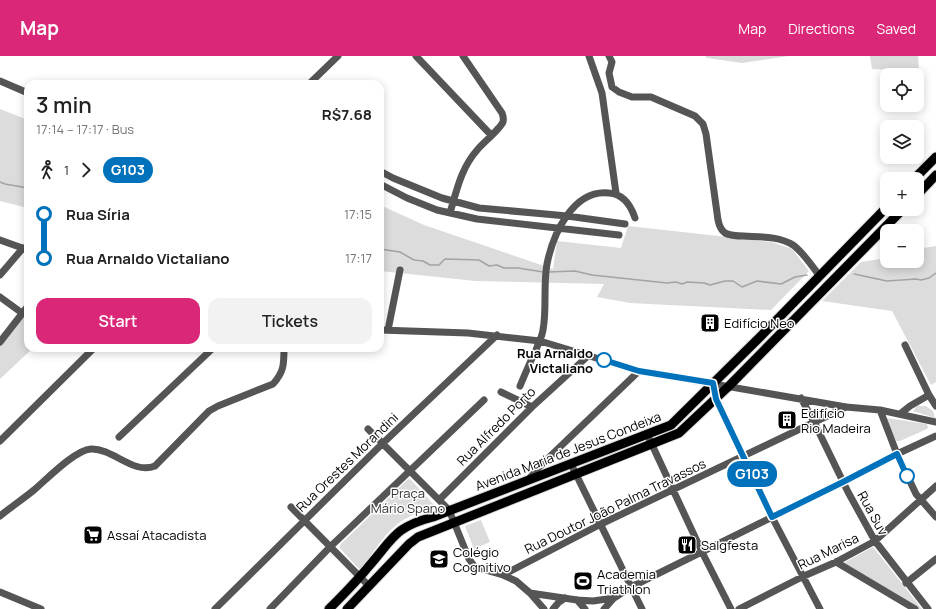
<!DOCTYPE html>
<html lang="en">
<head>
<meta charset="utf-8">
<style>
  body { margin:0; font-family:Manrope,sans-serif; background:#f2f2f2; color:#222; height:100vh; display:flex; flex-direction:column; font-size:15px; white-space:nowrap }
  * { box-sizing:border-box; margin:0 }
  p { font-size:13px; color:#767676 }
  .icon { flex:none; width:22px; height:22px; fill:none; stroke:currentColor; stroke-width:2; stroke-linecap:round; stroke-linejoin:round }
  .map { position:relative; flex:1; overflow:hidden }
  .sheet { position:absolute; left:24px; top:24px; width:360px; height:272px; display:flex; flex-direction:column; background:#fff; border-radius:12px; box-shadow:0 2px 10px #0003 }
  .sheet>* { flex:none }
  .badge { padding:0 8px; border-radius:13px; font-size:14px; line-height:26px }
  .fabs { position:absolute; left:880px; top:12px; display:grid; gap:8px }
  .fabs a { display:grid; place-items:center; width:44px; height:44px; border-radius:8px; background:#fff; box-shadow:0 2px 10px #0003; font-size:20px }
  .map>.badge { position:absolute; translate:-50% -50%; box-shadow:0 0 0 2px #fff }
  .legs { display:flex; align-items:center; gap:6px; height:44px; padding:0 12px; font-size:13px }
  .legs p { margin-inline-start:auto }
  .head { display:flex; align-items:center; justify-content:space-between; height:68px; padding:0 12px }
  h1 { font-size:22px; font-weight:600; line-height:30px }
  .action { display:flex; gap:8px; margin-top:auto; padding:8px 12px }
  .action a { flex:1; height:46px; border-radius:12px; background:#db2777; color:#fff; font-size:16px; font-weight:600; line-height:46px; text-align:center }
  .action a+a { background:#f2f2f2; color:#222 }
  ul { padding:0 12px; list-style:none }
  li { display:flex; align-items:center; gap:14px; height:44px; font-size:15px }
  li i { display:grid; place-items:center; width:6px; height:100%; margin:0 5px; background:currentColor }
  li i::after { content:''; width:10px; height:10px; margin:-5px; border:3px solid; border-radius:50%; background:#fff }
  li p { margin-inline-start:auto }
  li:first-child i { background:linear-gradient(#0000 50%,currentColor 0) }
  li:last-child i { background:linear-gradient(currentColor 50%,#0000 0) }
  header { display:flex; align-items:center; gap:24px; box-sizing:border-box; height:56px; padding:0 20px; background:#db2777; color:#fff }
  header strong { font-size:19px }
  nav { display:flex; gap:22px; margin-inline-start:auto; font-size:14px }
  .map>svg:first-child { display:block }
</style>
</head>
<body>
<header>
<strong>Map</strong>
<nav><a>Map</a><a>Directions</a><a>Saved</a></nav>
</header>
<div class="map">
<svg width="936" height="553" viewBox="0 0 936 553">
  <rect width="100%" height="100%" fill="#fff"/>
  <!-- green -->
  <path fill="#dcdcdc" d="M 705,0 L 789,0 L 742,7 L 707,2 Z
    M 870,0 L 918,0 L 919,15 L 872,13 Z
    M 0,53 L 28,64 L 28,152 L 0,145 Z
    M 380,149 L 424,169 L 553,213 L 557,185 L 621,192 L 628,170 L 772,186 L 792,193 L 809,215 L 771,254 L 630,247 L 597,241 L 604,228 L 475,225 L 380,215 Z
    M 936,190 L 936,326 L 931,329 L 892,255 L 822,245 L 861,206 L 887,202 L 887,205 L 917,205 L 917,193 Z
    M 28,251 L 28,292 L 33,292 L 0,323 L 0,287 Z
    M 917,350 L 926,350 L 933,355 L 935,362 L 913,355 Z
    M 887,362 L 927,368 L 928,371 L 927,373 L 900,385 L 896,385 L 886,363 Z
    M 410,423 L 435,450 L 436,452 C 427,455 417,456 409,461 C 387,471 376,494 362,511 L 360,513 L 358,512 L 340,492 L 340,489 L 407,424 Z
    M 481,464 L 490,486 L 474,493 L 465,470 Z
    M 873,491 L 922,553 L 918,553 L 842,508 Z"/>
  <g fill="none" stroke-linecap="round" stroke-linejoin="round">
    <!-- stream -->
    <path stroke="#a3a3a3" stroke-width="1.5" d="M 0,126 L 5,128 L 28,132
      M 380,193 L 400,196 L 414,204 L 423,205 L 430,209 L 439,209 L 445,203 L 479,204 L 489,210 L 497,209 L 504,212 L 518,212 L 543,216
      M 548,216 L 575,215 L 592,219 L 667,227 L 676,226 L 682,228 L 687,226 L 704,227 L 710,229 L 725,225 L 733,225 L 742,231 L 757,225 L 781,228 L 795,221 L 807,219
      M 854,218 L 887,225 L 916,223 L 921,224 L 929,222 L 936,217"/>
    <!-- major casing -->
    <g stroke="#dbdbdb" stroke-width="11">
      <path id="major" d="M 914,123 L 936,101
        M 917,139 L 936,119
        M 329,553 C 343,539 357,525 369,510 C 393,483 394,471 433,461 L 671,369 L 760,281 L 887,151
        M 347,553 L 409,488 L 418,481 L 679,377 L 729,330 L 903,153"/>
    </g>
    <!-- minor -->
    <path stroke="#555" stroke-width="7" d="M 416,0 L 491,79
      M 589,0 L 602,37 L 616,137
      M 609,0 L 612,6 L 609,17 L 612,31 L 619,36 L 632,41 L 651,41 L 695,60 L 703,68 L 706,78 L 718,164 C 719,169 721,174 725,177 C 731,180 738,180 744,180 C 759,181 779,180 793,189 C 802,195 812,210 819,219
      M 0,25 L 28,37
      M 309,28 L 338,0
      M 380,115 L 393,122 L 442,142 L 479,152 L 567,160 L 625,168
      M 380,128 L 407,142 L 437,154 L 477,163 L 619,179
      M 450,157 C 457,133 461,112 478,93 C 484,86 500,73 503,66 C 504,62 503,60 502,57 L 463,0
      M 0,184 L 28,194
      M 0,219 L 23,192
      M 0,241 L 22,257
      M 380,274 L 468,277 L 540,285 L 639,315 L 846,351 L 880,354 L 936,366
      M 388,274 L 400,214
      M 0,286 L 28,250
      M 905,289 L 929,339 L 936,350
      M 713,327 L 716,343 L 772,461 L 820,553
      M 520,330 C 525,318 530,306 536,294 C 538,288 542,281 543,274 C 547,253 543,229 547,208 C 553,178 573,133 609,137 C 624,138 631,150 635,162
      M 501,336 L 532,351
      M 801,342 L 814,366 L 848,436 L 875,485 L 928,553
      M 880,354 L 897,398 L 916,438 L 936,461
      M 900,358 L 910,350 L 929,339
      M 368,373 L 449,454 L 469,503 L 475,511 L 503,519 L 516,525 L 530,537 L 544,553
      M 647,378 L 702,496 L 731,553
      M 119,381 L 213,292
      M 0,385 L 94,292
      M 571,408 L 642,553
      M 529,423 L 538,412 L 639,315
      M 439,444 L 532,351 L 589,299
      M 291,451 L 369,530
      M 0,460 C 11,451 23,443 34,434 C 47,423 75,394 91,393 C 113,392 133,419 155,410 L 209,355 L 218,350 L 273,328 C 284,316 284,308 284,292
      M 836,506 L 915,553
      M 503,519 L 601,468 L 846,351
      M 906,527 L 936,503
      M 0,536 L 41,553
      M 530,537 L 577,544 L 593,545 L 614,542
      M 577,544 L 585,553
      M 215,553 L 382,388 L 497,279
      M 270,553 L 330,491 L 484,344
      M 553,553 L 559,546 L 565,542
      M 604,553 L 614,542 L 631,531 L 843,426 L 897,398 L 936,380
      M 739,553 L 804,520 L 836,506 L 875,485 L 936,430"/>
    <!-- major -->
    <use href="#major" stroke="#000" stroke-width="9"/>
  </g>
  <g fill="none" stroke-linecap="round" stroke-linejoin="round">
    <!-- line-1 casing -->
    <g stroke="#fff" stroke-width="9">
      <path id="line-1" d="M 604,304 L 639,315 L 713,327 L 716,343 L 772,461 L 843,426 L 897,398 L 907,420"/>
    </g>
    <!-- line-1 -->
    <use href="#line-1" stroke="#0072bc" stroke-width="6"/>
  </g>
  <!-- icons -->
  <defs>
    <g id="building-square" transform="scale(1)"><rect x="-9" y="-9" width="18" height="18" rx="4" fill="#000" stroke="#fff"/><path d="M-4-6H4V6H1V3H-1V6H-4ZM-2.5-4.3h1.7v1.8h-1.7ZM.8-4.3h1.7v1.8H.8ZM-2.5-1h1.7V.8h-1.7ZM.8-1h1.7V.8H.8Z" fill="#fff"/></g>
    <g id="supermarket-square" transform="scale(1)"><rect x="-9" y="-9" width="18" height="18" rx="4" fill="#000" stroke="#fff"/><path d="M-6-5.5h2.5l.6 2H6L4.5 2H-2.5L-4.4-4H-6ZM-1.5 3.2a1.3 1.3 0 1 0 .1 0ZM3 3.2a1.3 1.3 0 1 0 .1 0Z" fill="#fff"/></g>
    <g id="restaurant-square" transform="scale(1)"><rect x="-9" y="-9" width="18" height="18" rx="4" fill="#000" stroke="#fff"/><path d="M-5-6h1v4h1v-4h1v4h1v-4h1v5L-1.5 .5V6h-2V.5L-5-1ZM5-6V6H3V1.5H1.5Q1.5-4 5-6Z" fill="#fff"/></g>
    <g id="school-square" transform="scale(1)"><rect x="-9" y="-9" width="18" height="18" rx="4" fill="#000" stroke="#fff"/><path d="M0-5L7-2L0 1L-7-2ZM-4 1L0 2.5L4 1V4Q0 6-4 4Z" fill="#fff"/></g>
    <g id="stadium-square" transform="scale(1)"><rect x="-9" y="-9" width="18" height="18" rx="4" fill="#000" stroke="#fff"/><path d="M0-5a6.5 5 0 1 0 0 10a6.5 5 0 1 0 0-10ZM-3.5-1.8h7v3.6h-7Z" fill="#fff"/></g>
  </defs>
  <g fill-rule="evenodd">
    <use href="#building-square" x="710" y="267"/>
    <use href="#building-square" x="787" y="364"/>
    <use href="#supermarket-square" x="93" y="479"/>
    <use href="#restaurant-square" x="687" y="489"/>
    <use href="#school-square" x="439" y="503"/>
    <use href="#stadium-square" x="583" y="525"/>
  </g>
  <!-- markers -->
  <g fill="#fff" stroke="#0072bc" stroke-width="2">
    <circle cx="604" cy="304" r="7"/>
    <circle cx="907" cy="420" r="7"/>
  </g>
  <g text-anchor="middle" stroke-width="3" stroke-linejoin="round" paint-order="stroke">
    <!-- poi labels -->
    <g font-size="13" fill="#000" stroke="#fff" text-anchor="start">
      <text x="724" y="272">Edifício Neo</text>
      <text x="801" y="362">Edifício<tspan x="801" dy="15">Rio Madeira</tspan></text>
      <text x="107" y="484">Assaí Atacadista</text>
      <text x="701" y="494">Salgfesta</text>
      <text x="453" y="501">Colégio<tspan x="453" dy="15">Cognitivo</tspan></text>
      <text x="597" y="523">Academia<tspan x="597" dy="15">Triathlon</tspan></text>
    </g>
    <!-- stop labels -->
    <g font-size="13" font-weight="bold" fill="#000" stroke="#fff" text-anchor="end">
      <text x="593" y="302">Rua Arnaldo<tspan x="593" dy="15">Victaliano</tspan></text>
    </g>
    <!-- street labels -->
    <g font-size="13" fill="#000" stroke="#fff">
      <text transform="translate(496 370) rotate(-45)" y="5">Rua Alfredo Porto</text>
      <text transform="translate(568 395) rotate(-21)" y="5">Avenida Maria de Jesus Condeixa</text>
      <text transform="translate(347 406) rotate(-44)" y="5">Rua Orestes Morandini</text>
      <text transform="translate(615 450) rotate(-26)" y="5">Rua Doutor João Palma Travassos</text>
      <text transform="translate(873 457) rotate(61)" y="5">Rua Suv</text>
      <text transform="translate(828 495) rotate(-26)" y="5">Rua Marisa</text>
    </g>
    <!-- park labels -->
    <g font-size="13" fill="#333" stroke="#fff">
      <text x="408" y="442">Praça<tspan x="408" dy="15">Mário Spano</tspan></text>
    </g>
  </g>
</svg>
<div class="fabs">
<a><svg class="icon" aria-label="locate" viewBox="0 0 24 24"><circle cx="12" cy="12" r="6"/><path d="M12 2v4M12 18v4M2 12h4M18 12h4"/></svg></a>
<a><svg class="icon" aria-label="layers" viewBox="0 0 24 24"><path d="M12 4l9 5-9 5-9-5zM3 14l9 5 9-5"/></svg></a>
<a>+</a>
<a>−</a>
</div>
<b class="badge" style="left:752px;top:418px;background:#0072bc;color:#fff">G103</b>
<section class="sheet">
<div class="head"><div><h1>3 min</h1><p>17:14 – 17:17 · Bus</p></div><b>R$7.68</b></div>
<div class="legs"><svg class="icon" aria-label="walk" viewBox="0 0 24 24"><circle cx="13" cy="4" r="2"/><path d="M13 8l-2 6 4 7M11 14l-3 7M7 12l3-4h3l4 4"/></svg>1<svg class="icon" aria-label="forward" viewBox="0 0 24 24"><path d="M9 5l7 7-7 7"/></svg><b class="badge" style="background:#0072bc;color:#fff">G103</b></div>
<ul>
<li><i style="color:#0072bc"></i><b>Rua Síria</b><p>17:15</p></li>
<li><i style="color:#0072bc"></i><b>Rua Arnaldo Victaliano</b><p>17:17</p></li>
</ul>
<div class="action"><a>Start</a><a>Tickets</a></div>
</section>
</div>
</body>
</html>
